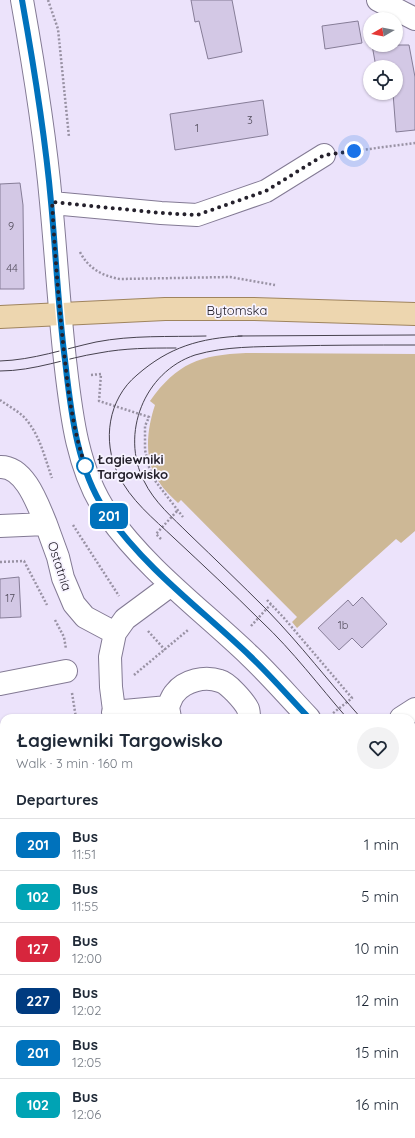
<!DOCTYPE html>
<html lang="en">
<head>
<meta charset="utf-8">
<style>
  body { margin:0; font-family:Quicksand,sans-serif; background:#f2f2f3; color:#1f2937; height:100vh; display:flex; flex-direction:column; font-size:15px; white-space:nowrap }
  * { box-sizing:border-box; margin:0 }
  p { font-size:13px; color:#747a83 }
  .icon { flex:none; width:22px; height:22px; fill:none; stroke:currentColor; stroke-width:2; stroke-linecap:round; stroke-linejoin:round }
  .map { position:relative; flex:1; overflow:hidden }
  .sheet { position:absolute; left:0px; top:714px; width:415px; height:424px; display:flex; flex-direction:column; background:#fff; border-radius:12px 12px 0 0; box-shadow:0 1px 3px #0004 }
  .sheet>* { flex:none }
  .badge { padding:0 8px; border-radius:6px; font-size:14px; line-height:26px }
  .needle { width:26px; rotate:261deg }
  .buttons { position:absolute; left:363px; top:12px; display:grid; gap:8px }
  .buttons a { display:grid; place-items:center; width:40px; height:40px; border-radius:50%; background:#fff; box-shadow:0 1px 3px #0004; font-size:20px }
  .you { position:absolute; width:20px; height:20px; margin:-10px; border:3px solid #fff; border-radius:50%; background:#1a73e8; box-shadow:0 0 0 6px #1a73e833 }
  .map>.badge { position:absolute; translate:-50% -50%; box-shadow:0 0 0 2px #fff }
  h2 { padding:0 16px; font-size:15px; line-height:36px }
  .round { display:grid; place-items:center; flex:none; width:42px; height:42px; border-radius:21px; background:#f2f2f3 }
  .overview { display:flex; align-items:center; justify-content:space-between; height:68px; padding:0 16px }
  h1 { font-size:19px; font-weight:700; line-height:30px }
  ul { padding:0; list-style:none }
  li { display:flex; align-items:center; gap:12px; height:52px; padding:0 16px; border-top:1px solid #e0e1e3 }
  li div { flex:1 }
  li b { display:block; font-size:15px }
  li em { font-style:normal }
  li .badge { min-width:44px; font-weight:700; text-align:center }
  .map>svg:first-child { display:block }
</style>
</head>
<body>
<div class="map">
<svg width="415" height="1138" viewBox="0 0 415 1138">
  <rect width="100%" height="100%" fill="#ece3fb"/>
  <!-- green -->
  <path fill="#cdb896" d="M 246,353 L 415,354 L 415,531 L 401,543 L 396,539 L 297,628 L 292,622 L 297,617 L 181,500 L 178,503 C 171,496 164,490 159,482 C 143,460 147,429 155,405 L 150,401 C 177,363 200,355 246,353 Z
    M 411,889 L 415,894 L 415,1138 L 170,1138 L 170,1134 L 411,1134 Z"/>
  <!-- building -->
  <path fill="#d3c8e5" stroke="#867d97" d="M 191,0 L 232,0 L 242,52 L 208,59 L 199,21 L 195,22 Z
    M 358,21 L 362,43 L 325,49 L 322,26 Z
    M 372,45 L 409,45 L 415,77 L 415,130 L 396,132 L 393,93 L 396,93 L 396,67 L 376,67 Z
    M 263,100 L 268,135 L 175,150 L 170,114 Z
    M 20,183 L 23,205 L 24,289 L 0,289 L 0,184 Z
    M 19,577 L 21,617 L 0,618 L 0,579 Z
    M 362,597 L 387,624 L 362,648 L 352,638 L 339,650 L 318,628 L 348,600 L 353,606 Z"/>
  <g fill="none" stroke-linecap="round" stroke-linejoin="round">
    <!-- minor casing -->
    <g stroke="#837a94" stroke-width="24">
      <path id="minor" d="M 22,0 C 34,67 45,134 51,202 C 56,254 59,307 65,360 C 71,413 77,471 108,515 C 147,570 202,610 250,656 C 270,675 289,697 309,718
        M 378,0 L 415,19
        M 52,203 L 161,213 L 197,215 L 266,191 L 324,155
        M 0,467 C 25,466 38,505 46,524
        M 0,526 L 46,524 L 58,557 L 63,578 L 74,604 L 85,617 L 115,633
        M 0,684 L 66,671
        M 168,707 C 170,702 172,696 175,693 C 185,680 205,676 220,681 C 228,683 244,701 248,709 C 249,712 249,715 249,718
        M 113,712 L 168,707 L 170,718
        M 115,718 L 111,687 L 110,657 L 115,633 L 125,619 L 171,585
        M 401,718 L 415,709
        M 411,830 L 415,835
        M 0,942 L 4,942
        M 147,1134 L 147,1138"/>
    </g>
    <!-- major casing -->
    <g stroke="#9f845e" stroke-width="24">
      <path id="major" d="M 0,317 L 165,309 L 253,309 L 415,314"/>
    </g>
    <!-- path -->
    <path stroke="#9992a4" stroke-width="2.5" stroke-dasharray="2 2" stroke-linecap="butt" d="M 48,0 L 58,29 L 69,137
      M 346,152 L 415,143
      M 80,252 C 88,268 102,276 120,279 L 230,277 L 275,285
      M 91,375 L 101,374 L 99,401 L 149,417 L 145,426 L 145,450 L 149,467 L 156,482 L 183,517
      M 0,400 C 7,405 16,410 23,416 C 40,434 44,456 52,478
      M 73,525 L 119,596
      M 161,539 L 156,534 L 177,511
      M 0,562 L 24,561 L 47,605
      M 267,600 L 284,618 L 352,698 L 332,714
      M 55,620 L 64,637 L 66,649
      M 251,626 L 271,604
      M 148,631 L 165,650
      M 134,675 L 188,630
      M 72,693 L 76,718
      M 411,1074 L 415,1079
      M 110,1134 L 111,1138"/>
    <!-- minor -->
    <use href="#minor" stroke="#fff" stroke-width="22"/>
    <!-- major -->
    <use href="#major" stroke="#edd6af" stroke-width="22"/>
    <!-- tram -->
    <path stroke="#47424f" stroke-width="1" d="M 238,336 L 415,335
      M 242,336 C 200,338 169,347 137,375 C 108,399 102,441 118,474 C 130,500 154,519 174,538 C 203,565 233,593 261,621 C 293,651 319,686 347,718
      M 0,361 C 33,360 64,349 96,342 C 132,335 169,337 206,336
      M 0,371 C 35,371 66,358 99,353 C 125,348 150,348 176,348
      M 361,718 C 329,682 300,644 267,610 C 241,584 215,559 189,534 C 173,518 154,502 144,481 C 120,434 144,372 195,355 C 226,346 257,347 289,346 C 331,345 373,345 415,345
      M 411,773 L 415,778
      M 411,789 L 415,793"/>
  </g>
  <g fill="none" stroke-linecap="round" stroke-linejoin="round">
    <!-- line casing -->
    <g stroke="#fff" stroke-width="9">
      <path id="line" d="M 22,0 C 34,67 45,134 51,202 C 56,254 58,307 65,360 C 71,413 77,471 108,515 C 147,570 202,610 250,656 C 270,675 289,697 309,718"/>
    </g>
    <!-- line -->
    <use href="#line" stroke="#0072bc" stroke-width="6"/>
    <!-- walk -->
    <path stroke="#25212c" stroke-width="4" stroke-dasharray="0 7.2" d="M 85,466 L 87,471 C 74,435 69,398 65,361 C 59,308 55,255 52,202 L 161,213 L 197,215 L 266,191 L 324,155 L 354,151"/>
  </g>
  <!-- markers -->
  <circle fill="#fff" stroke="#0072bc" stroke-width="2" cx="85" cy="466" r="8"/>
  <g text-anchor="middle" stroke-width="3.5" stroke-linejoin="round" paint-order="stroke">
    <!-- number labels -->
    <g font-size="11" fill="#504b5a">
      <text x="250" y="124">3</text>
      <text x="197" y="132">1</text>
      <text x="11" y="230">9</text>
      <text x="12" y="272">44</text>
      <text x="10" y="602">17</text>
      <text x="343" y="629">1b</text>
    </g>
    <!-- street labels -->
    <g font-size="13" fill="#25212c" stroke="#f7f3ff">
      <text x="237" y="315">Bytomska</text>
      <text transform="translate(60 566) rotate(72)" y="5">Ostatnia</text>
    </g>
    <!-- stop labels -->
    <g font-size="13" font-weight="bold" fill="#25212c" stroke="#f7f3ff" text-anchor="start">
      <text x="97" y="464">Łagiewniki<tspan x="97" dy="15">Targowisko</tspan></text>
    </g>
  </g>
</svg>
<div class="buttons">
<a><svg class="needle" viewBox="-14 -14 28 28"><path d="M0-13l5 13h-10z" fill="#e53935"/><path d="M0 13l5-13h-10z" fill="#747a83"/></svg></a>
<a><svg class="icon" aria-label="locate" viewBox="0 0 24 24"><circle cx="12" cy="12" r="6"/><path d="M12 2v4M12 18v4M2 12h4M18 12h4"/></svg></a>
</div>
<div class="you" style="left:354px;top:151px"></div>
<b class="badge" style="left:109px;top:516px;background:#0072bc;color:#fff">201</b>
<section class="sheet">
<div class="overview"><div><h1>Łagiewniki Targowisko</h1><p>Walk · 3 min · 160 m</p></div><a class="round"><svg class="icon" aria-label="heart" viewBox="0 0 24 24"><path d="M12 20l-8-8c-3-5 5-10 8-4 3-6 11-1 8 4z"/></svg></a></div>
<h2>Departures</h2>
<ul>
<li><span class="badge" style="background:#0072bc;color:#fff">201</span><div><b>Bus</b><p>11:51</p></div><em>1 min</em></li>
<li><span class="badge" style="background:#00a3b4;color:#fff">102</span><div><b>Bus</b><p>11:55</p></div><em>5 min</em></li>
<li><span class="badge" style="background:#d7263d;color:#fff">127</span><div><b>Bus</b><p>12:00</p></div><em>10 min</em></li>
<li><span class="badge" style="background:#003b80;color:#fff">227</span><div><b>Bus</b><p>12:02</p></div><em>12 min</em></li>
<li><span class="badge" style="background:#0072bc;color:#fff">201</span><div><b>Bus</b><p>12:05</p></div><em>15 min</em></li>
<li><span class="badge" style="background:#00a3b4;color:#fff">102</span><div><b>Bus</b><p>12:06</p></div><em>16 min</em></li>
</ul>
</section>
</div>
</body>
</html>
